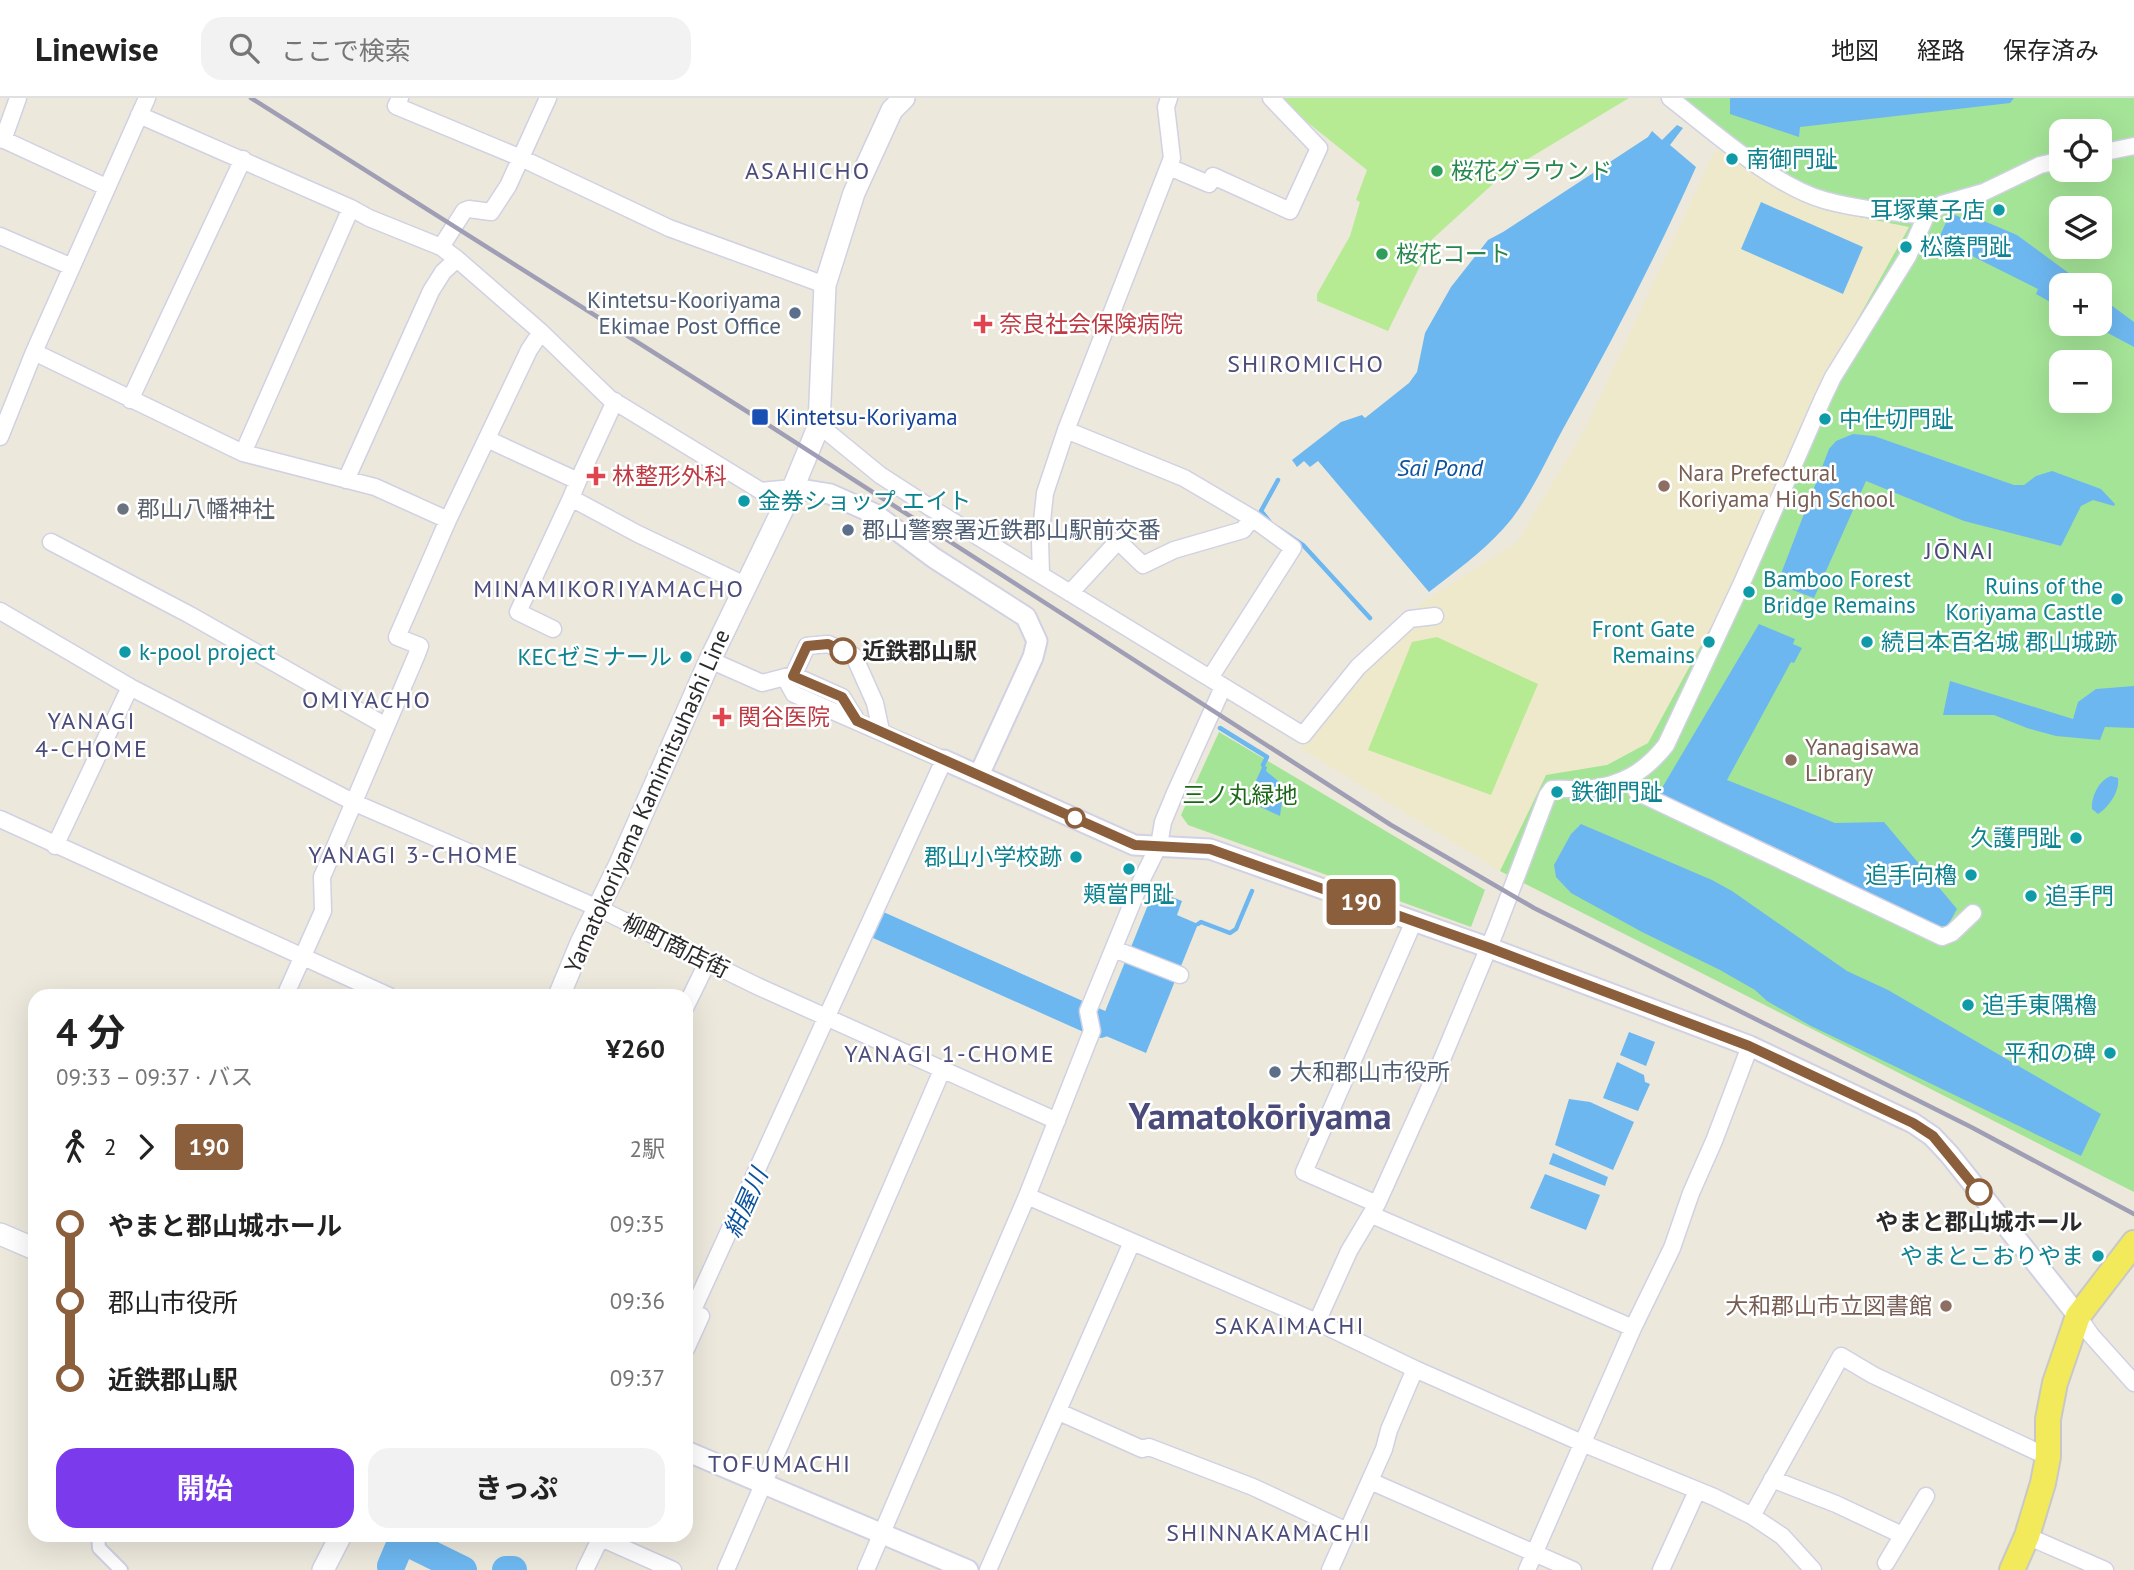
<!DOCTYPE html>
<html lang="ja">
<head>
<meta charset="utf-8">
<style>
  body { margin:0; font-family:"PT Sans","Noto Sans JP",sans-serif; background:#f2f2f2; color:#222; height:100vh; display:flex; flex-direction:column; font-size:26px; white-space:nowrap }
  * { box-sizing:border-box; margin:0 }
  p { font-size:23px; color:#767676 }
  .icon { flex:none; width:38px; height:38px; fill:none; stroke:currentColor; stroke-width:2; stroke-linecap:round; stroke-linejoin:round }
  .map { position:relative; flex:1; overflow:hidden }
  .sheet { position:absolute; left:28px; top:891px; width:665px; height:553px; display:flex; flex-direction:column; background:#fff; border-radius:21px; box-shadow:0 7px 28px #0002 }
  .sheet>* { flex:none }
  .badge { padding:0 14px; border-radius:5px; font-size:24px; line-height:46px }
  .controls { position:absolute; left:2049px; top:21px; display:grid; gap:14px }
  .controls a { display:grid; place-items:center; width:63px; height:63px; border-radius:14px; background:#fff; box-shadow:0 7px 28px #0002; font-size:35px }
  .map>.badge { position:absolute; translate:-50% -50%; box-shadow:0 0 0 4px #fff }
  .legs { display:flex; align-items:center; gap:10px; height:77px; padding:0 28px; font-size:23px }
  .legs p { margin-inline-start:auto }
  .headline { display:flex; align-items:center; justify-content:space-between; height:119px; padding:0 28px }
  h1 { font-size:38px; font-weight:700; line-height:52px }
  .button { display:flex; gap:14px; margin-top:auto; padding:14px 28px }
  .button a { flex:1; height:80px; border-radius:21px; background:#7c3aed; color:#fff; font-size:28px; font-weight:700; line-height:80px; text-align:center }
  .button a+a { background:#f2f2f2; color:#222 }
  ul { padding:0 28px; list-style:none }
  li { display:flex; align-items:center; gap:24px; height:77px; font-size:26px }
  li i { display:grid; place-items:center; width:10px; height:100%; margin:0 9px; background:currentColor }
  li i::after { content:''; width:18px; height:18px; margin:-9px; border:5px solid; border-radius:50%; background:#fff }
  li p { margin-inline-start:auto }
  li:first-child i { background:linear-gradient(#0000 50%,currentColor 0) }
  li:last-child i { background:linear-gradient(currentColor 50%,#0000 0) }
  header { display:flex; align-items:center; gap:42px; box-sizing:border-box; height:98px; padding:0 35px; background:#fff; border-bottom:2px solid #e0e0e0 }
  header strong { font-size:33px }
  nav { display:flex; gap:38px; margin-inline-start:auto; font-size:24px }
  .search { width:490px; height:63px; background:#f2f2f2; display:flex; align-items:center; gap:18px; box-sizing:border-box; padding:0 24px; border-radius:21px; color:#767676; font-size:26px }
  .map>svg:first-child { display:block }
</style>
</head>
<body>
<header>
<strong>Linewise</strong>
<div class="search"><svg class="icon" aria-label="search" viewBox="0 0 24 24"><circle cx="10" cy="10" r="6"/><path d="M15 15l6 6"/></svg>ここで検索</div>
<nav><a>地図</a><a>経路</a><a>保存済み</a></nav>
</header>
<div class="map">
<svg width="2134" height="1472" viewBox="0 0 2134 1472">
  <rect width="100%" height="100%" fill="#ece8dc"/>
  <!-- education -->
  <path fill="#eee9cb" d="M 1723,52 L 1825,112 L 1910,128 L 1826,278 L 1729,496 L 1648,645 L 1607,667 L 1546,678 L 1500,773 L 1300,650 L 1424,503 L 1517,444 L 1585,331 L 1714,55 Z"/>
  <!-- green -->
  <path fill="#a4e497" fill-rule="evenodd" d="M 1667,0 L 2134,0 L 2134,1094 L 1500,773 L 1546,677 L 1607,667 L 1648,645 L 1729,496 L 1826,278 L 1909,129 L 1825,112 L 1723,52 L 1666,8 ZM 2062,33 L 2100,33 L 2100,72 L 2062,72 ZM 2062,110 L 2100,110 L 2100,149 L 2062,149 ZM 2062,187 L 2100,187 L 2100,226 L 2062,226 ZM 2062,264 L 2100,264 L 2100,303 L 2062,303 Z
    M 1219,634 L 1485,792 L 1471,829 L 1188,727 L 1181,717 Z"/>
  <!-- pitch -->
  <path fill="#b6eb93" d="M 1277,0 L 1629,0 L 1506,74 L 1426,147 L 1422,164 L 1388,233 L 1317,203 L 1317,196 L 1350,138 L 1360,104 L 1356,102 L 1367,72 Z
    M 1437,539 L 1538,586 L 1491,697 L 1368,652 L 1412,544 Z"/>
  <!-- water -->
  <path fill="#6db7f0" d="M 1730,0 L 2014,0 L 2010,5 L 1800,29 L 1799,39 L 1730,16 Z
    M 1677,27 L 1683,30 L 1670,47 L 1696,69 C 1656,159 1611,245 1563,331 C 1545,364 1528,404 1503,431 C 1481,455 1455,474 1429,494 L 1318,363 L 1310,369 L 1304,363 L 1297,369 L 1292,362 L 1341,324 L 1362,317 L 1365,320 L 1409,285 L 1417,274 L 1425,235 L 1451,189 L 1488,142 L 1503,134 L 1648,39 L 1652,33 L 1662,42 Z
    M 1761,104 L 1863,149 L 1843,196 L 1741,151 Z
    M 1950,115 L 1970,123 L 1972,118 L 2017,137 L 2085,187 L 2062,187 L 2061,210 L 2036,196 L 2038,191 L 1952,148 L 1946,160 L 1933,154 Z
    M 2100,199 L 2134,224 L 2134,249 L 2091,226 L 2100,226 Z
    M 1853,336 L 1874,338 L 2014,387 L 2024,387 L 2036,378 L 2052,373 L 2101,391 L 2115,406 L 2114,408 L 2093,402 L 2081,408 L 2061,448 L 1964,423 L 1866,383 L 1814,500 L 1777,486 L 1829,351 L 1836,343 Z
    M 1759,526 L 1795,541 L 1793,546 L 1802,550 L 1794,565 L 1791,564 L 1727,682 L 1835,725 L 1884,724 L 1957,811 L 1948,827 L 1935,830 L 1659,695 Z
    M 1950,583 L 2073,621 L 2078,604 L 2096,591 L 2134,588 L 2134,630 L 2105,629 L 2100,642 L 2056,638 L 2027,630 L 1994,617 L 1943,617 Z
    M 1263,667 L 1267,669 L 1266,673 L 1284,688 L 1280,718 L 1247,703 Z
    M 2111,678 L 2118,680 C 2120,693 2109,709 2098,716 L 2092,711 C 2091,699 2099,682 2111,678 Z
    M 1581,726 L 1712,782 L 1732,793 L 1847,873 L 1888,892 L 2101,1016 L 2081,1058 L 1811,928 L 1767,903 L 1755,892 L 1720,872 L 1642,834 L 1571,795 L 1556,779 L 1554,767 L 1571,736 Z
    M 1154,792 L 1182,803 L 1177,817 L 1198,826 L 1146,955 L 1106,938 L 1098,931 Z
    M 1629,934 L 1655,944 L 1646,968 L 1620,957 Z
    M 1617,964 L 1644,977 L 1645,984 L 1650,986 L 1638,1013 L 1603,1000 Z
    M 1569,1001 L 1590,1004 L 1634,1024 L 1613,1072 L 1555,1047 Z
    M 1553,1055 L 1608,1079 L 1605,1088 L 1549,1066 Z
    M 1545,1076 L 1600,1097 L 1586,1132 L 1530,1110 Z"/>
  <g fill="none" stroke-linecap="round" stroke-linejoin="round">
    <!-- stream -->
    <path stroke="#6db7f0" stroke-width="4.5" d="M 1269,423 L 1261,413 L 1278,382
      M 1278,430 L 1303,447 L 1370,520
      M 1220,630 L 1267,659 L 1263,667
      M 1198,826 L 1201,824 L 1230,835 L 1236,831 L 1252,793"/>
    <!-- river -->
    <path stroke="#6db7f0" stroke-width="28" d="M 876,826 L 1100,926
      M 391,1468 L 402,1442 L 463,1472
      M 506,1472 L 513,1472"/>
    <!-- pedestrian casing -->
    <g stroke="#d1d1e3" stroke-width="16">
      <path id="pedestrian" d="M 98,1437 L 99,1450 L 121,1472"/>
    </g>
    <!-- minor casing -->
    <g stroke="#d1d1e3" stroke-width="19">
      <path id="minor" d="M 400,0 L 396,8 L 521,60 L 669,130 L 825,187
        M 1670,0 C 1711,32 1774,88 1824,102 C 1856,111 1892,114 1926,118
        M 139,17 L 351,110 L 369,120 L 441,149 L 457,161 L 541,234 L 609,300 L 761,393 L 793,390
        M 0,40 L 106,89
        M 3,42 L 18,0
        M 2100,55 L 2134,48
        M 1169,69 L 1209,86 L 1213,78 L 1290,113 L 1319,50 L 1271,0
        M 0,138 L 72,169
        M 441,149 L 464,113 L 469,111 L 491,114 L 508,88 L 548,0
        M 34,254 L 243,355 L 375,389 L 448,422
        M 130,302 L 243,61
        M 819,327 L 880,377 L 931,410 L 1303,637 L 1358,569 L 1410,521 L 1435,518
        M 1066,332 L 1184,380 L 1252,420 L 1293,450 L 1210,580
        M 0,339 L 34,254 L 147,0
        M 487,341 L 578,383 L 571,400 L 638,436 L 745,487
        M 243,355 L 351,110
        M 346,382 L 431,193 L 443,174 L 457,161
        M 578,383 L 615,303
        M 51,444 L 190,517 L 386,628
        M 1041,477 L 1040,442 L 1045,395 L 1066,332 L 1172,60 L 1166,9 L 1169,0
        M 1070,495 L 1118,443 L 1143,467 L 1174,452 L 1243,432 L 1252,420
        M 0,513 L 130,589 L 355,705 L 598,810 L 757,888 L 1057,1023
        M 553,531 L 518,514 L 571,400
        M 710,562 L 762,585 L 793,577 L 842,599 L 857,623
        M 1631,680 L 1637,694 L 1942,839 L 1952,835 L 1973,815
        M 0,721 L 389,898
        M 55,748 L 130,589
        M 1114,851 L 1180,877
        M 285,898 L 323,813 L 322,779 L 417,556 L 420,548 L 397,539 L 448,422 L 529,252 L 541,234
        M 686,908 L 708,863
        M 1027,1098 L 1317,1224 L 1415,1271 L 1582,1345 L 1714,1399 L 1752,1418 L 1782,1438 L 1813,1472
        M 1377,1106 L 1304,1074 L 1414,823
        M 1372,1117 L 1633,1230
        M 2078,1218 L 2091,1237 L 2134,1285
        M 1317,1224 L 1349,1153 L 1377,1106 L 1438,971 L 1496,832 L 1547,698 L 1552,691 C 1563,690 1575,692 1586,691 C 1621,688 1645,674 1666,647 L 1741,487 L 1823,300 L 1833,279 L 1908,158 L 1926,118 L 1942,106 L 1984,94 L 2040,67 L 2062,62
        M 686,1227 L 944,662 L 794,596 L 789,587 L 807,548 L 828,546 L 854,558 L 875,605 L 881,633
        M 686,1251 L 701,1218
        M 1059,1314 L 1142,1351 L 1149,1349 L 1253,1389 L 1347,1433
        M 1772,1381 L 1836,1406 L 1902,1437
        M 1370,1383 L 1573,1472
        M 1752,1418 L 1841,1258 L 1873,1277 L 2048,1359
        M 594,1437 L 673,1472
        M 2027,1438 L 2105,1472
        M 1886,1465 L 1926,1398
        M 585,1472 L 602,1437
        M 726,1472 L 943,970
        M 866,1472 L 1027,1098 L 1092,933 L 1088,913 L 1142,781 L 1159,747 L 1163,724 L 1175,695 L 1223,589
        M 988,1472 L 1132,1144
        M 1330,1472 L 1384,1351 L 1389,1332 L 1415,1271
        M 1527,1472 L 1633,1230 L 1672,1150 L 1691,1095 L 1714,1043 L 1750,948
        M 1661,1472 L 1697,1393"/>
    </g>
    <!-- tertiary casing -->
    <g stroke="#d1d1e3" stroke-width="23">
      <path id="tertiary" d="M 793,390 L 830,396 L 875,416 L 934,460 L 1026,519 L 1037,543 L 1033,559 L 979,677
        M 944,662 L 1134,747 L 1210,751 L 1487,849 L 1750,948 L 1913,1025 L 1932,1038 L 1949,1056 L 2078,1218
        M 686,1353 L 968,1472"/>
    </g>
    <!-- secondary casing -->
    <g stroke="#d1d1e3" stroke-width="24">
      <path id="secondary" d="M 559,898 L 581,845 L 619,768 L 710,562 L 793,390 L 819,327 L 825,187 L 854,95 L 892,12 L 904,0
        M 0,1136 L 35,1151
        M 323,1472 L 341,1437"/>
    </g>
    <!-- primary casing -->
    <g stroke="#c8c8c8" stroke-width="28">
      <path id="primary" d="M 2012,1472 L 2027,1438 L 2043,1385 L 2048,1359 L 2048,1321 L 2055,1285 L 2078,1218 L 2134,1145"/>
    </g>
    <!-- pedestrian -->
    <use href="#pedestrian" stroke="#fff" stroke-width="12"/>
    <!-- minor -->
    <use href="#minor" stroke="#fff" stroke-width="16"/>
    <!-- tertiary -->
    <use href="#tertiary" stroke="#fff" stroke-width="19"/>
    <!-- secondary -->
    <use href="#secondary" stroke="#fff" stroke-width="21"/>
    <!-- primary -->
    <use href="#primary" stroke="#f2e95b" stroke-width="24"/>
    <!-- rail -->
    <path stroke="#9f9eb5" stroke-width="4.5" d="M 251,0 L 759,321 L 1391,727 L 1534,810 L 1971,1029 L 2134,1116"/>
  </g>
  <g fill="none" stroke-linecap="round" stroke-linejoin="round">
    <!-- line-1 casing -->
    <g stroke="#fff" stroke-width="16">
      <path id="line-1" d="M 843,553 L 828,546 L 807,548 L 793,578 L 842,599 L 857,623 L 1135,747 L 1210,751 L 1487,849 L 1749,948 L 1913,1025 L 1933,1038 L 1979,1094"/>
    </g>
    <!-- line-1 -->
    <use href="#line-1" stroke="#8b5e3c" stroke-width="10"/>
  </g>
  <!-- markers -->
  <g fill="#0f9aa8" stroke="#fff" stroke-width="2.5">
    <circle cx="1732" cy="61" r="7"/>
    <circle cx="1999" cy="112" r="7"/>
    <circle cx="1906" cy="149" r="7"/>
    <circle cx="1825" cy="321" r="7"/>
    <circle cx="744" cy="403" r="7"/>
    <circle cx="1749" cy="494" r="7"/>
    <circle cx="2117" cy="501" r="7"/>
    <circle cx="1709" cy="544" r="7"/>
    <circle cx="1867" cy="544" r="7"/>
    <circle cx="125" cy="554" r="7"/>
    <circle cx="686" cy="559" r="7"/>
    <circle cx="1557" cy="694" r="7"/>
    <circle cx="2076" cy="740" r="7"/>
    <circle cx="1076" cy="759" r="7"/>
    <circle cx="1129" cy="771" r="7"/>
    <circle cx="1971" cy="777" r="7"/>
    <circle cx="2031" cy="798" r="7"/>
    <circle cx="1968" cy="907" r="7"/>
    <circle cx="2110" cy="955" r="7"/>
    <circle cx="2098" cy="1158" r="7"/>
  </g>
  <g fill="#2e9e5b" stroke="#fff" stroke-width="2.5">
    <circle cx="1437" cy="73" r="7"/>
    <circle cx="1382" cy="156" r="7"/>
  </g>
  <g fill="#5c6f8a" stroke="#fff" stroke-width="2.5">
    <circle cx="795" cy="215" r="7"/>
    <circle cx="848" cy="432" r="7"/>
    <circle cx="1275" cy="974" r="7"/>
  </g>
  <g fill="#e0444e" stroke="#fff" stroke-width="2.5">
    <path d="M979.5 215.5h7v7h7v7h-7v7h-7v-7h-7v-7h7z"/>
    <path d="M592.5 367.5h7v7h7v7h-7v7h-7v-7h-7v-7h7z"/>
    <path d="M718.5 608.5h7v7h7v7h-7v7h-7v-7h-7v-7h7z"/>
  </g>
  <rect fill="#1a4fb4" stroke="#fff" stroke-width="2.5" x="751" y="310" width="18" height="18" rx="3.5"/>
  <g fill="#8d6e63" stroke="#fff" stroke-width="2.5">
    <circle cx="1664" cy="388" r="7"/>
    <circle cx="1791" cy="662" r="7"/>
    <circle cx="1946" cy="1208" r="7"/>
  </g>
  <circle fill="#6b7280" stroke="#fff" stroke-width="2.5" cx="123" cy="411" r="7"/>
  <g fill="#fff" stroke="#8b5e3c" stroke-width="3.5">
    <circle cx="843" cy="553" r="12"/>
    <circle cx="1075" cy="720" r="9"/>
    <circle cx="1979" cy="1094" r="12"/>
  </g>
  <g text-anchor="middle" stroke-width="5" stroke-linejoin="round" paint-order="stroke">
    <!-- culture labels -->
    <g font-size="23" fill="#0d838f" stroke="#fff" text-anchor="start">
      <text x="1746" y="69">南御門趾</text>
      <text x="1985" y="120" text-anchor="end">耳塚菓子店</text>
      <text x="1920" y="157">松蔭門趾</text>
      <text x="1839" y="329">中仕切門趾</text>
      <text x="758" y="411">金券ショップ エイト</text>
      <text x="1763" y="489">Bamboo Forest<tspan x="1763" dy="26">Bridge Remains</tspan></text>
      <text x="2103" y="496" text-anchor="end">Ruins of the<tspan x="2103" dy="26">Koriyama Castle</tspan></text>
      <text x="1695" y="539" text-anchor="end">Front Gate<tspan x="1695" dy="26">Remains</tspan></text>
      <text x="1881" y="552">続日本百名城 郡山城跡</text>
      <text x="139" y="562">k-pool project</text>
      <text x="672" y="567" text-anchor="end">KECゼミナール</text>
      <text x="1571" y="702">鉄御門趾</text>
      <text x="2062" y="748" text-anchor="end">久護門趾</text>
      <text x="1062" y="767" text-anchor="end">郡山小学校跡</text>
      <text x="1957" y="785" text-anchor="end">追手向櫓</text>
      <text x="1129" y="804" text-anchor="middle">頬當門趾</text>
      <text x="2045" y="806">追手門</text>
      <text x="1982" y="915">追手東隅櫓</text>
      <text x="2096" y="963" text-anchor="end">平和の碑</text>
      <text x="2084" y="1166" text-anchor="end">やまとこおりやま</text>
    </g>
    <!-- leisure labels -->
    <g font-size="23" fill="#27864d" stroke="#fff" text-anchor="start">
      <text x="1451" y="81">桜花グラウンド</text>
      <text x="1396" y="164">桜花コート</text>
    </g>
    <!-- service labels -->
    <g font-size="23" fill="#4e5e75" stroke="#fff" text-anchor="start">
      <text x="781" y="210" text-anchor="end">Kintetsu-Kooriyama<tspan x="781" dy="26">Ekimae Post Office</tspan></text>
      <text x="862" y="440">郡山警察署近鉄郡山駅前交番</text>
      <text x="1289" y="982">大和郡山市役所</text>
    </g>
    <!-- health labels -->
    <g font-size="23" fill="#be3a42" stroke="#fff" text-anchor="start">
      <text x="999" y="234">奈良社会保険病院</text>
      <text x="612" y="386">林整形外科</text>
      <text x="738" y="627">関谷医院</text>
    </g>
    <!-- transit labels -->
    <g font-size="23" fill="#164399" stroke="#fff" text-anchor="start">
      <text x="776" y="327">Kintetsu-Koriyama</text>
    </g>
    <!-- education labels -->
    <g font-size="23" fill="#785e54" stroke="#fff" text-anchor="start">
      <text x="1678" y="383">Nara Prefectural<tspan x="1678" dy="26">Koriyama High School</tspan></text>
      <text x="1805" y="657">Yanagisawa<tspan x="1805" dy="26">Library</tspan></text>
      <text x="1932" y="1216" text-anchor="end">大和郡山市立図書館</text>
    </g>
    <!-- worship labels -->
    <g font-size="23" fill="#5b616d" stroke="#fff" text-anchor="start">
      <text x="137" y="419">郡山八幡神社</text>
    </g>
    <!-- stop labels -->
    <g font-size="23" font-weight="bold" fill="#2a2a2a" stroke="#fff" text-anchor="start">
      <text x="862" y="561">近鉄郡山駅</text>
      <text x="1979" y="1132" text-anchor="middle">やまと郡山城ホール</text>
    </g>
    <!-- park labels -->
    <g font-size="23" fill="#1c6819" stroke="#fff">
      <text x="1240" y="705">三ノ丸緑地</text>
    </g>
    <!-- street labels -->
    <g font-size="23" fill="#2a2a2a" stroke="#fff">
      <text transform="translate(647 703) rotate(-66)" y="8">Yamatokoriyama Kamimitsuhashi Line</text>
      <text transform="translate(676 848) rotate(26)" y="8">柳町商店街</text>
    </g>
    <!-- neighbourhood labels -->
    <g font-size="24" letter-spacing="2" fill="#4a4a7b" stroke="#fff">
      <text x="808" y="81">ASAHICHO</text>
      <text x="1306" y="274">SHIROMICHO</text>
      <text x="1960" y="461">JŌNAI</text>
      <text x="609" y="499">MINAMIKORIYAMACHO</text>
      <text x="367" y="610">OMIYACHO</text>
      <text x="92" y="631">YANAGI<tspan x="92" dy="28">4-CHOME</tspan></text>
      <text x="414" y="765">YANAGI 3-CHOME</text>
      <text x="950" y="964">YANAGI 1-CHOME</text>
      <text x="1290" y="1236">SAKAIMACHI</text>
      <text x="780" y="1374">TOFUMACHI</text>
      <text x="1269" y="1443">SHINNAKAMACHI</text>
    </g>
    <!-- water labels -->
    <g font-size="24" font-style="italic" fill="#0c529c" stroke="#fff">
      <text x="1440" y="378">Sai Pond</text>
      <text transform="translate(746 1105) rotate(-66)" y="8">紺屋川</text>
    </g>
    <!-- town labels -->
    <g font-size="37" font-weight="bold" fill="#4a4a7b" stroke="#fff">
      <text x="1260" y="1031">Yamatokōriyama</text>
    </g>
  </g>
</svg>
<div class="controls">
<a><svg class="icon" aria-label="locate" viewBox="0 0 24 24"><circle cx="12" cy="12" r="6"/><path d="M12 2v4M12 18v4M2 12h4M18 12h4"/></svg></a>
<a><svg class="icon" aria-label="layers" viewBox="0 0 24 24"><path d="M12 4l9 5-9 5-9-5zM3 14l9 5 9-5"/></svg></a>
<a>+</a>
<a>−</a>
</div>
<b class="badge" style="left:1361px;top:804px;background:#8b5e3c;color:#fff">190</b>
<section class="sheet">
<div class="headline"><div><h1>4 分</h1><p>09:33 – 09:37 · バス</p></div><b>¥260</b></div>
<div class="legs"><svg class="icon" aria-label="walk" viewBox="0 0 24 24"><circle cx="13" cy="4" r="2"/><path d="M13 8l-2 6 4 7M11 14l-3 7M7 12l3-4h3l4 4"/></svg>2<svg class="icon" aria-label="forward" viewBox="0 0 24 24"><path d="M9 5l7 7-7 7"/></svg><b class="badge" style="background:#8b5e3c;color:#fff">190</b><p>2駅</p></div>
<ul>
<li><i style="color:#8b5e3c"></i><b>やまと郡山城ホール</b><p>09:35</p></li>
<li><i style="color:#8b5e3c"></i><span>郡山市役所</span><p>09:36</p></li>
<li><i style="color:#8b5e3c"></i><b>近鉄郡山駅</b><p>09:37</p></li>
</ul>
<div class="button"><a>開始</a><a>きっぷ</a></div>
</section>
</div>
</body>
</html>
